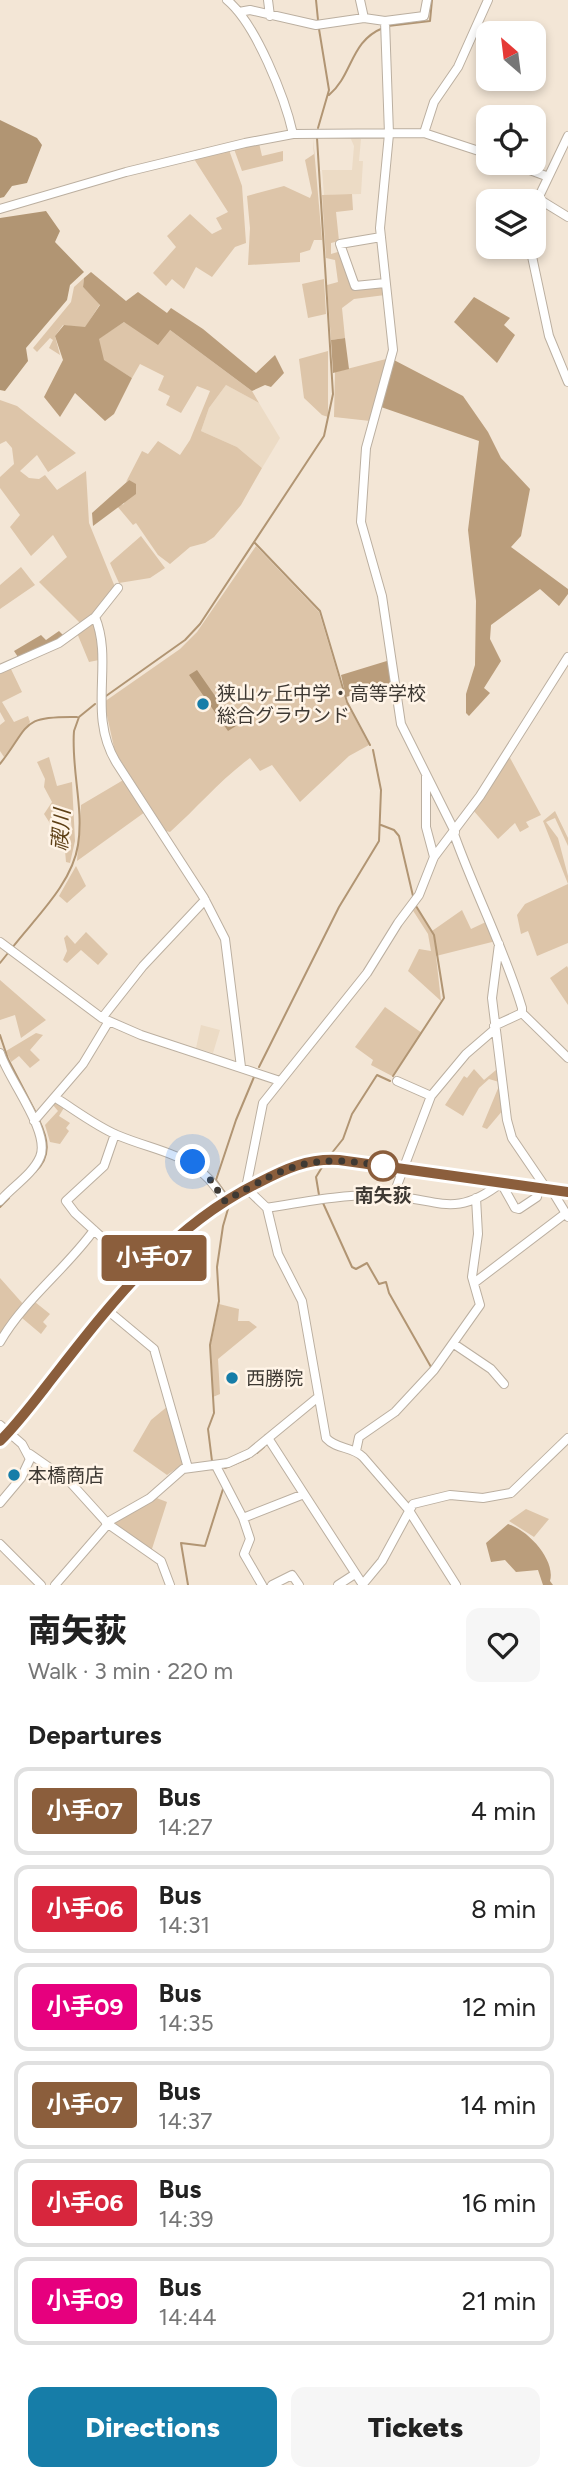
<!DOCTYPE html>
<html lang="en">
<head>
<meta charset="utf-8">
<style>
  body { margin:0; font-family:Figtree,"Noto Sans JP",sans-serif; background:#f6f6f6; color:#222; height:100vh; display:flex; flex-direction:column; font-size:26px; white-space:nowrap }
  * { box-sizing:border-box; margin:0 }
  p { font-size:23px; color:#767676 }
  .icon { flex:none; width:38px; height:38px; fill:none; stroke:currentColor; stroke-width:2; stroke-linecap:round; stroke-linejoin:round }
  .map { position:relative; height:1585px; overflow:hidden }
  .panel { display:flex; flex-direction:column; background:#fff; flex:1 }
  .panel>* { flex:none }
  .badge { padding:0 14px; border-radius:5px; font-size:24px; line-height:46px }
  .needle { width:46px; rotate:332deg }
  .controls { position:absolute; left:476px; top:21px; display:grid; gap:14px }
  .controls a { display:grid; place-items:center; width:70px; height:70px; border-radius:14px; background:#fff; box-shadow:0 4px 10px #0003; font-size:35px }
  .you { position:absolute; width:35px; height:35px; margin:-18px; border:5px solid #fff; border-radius:50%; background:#1a73e8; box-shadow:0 0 0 10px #1a73e833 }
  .map>.badge { position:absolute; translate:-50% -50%; box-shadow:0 0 0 4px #fff }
  h2 { padding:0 28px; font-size:26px; line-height:63px }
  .round { display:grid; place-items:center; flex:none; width:74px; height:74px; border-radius:14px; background:#f6f6f6 }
  .summary { display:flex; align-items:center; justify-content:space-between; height:119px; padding:0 28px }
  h1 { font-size:33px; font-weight:800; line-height:52px }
  .primary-button { display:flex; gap:14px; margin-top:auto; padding:14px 28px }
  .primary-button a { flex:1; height:80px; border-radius:14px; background:#167da8; color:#fff; font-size:28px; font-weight:800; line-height:80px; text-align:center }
  .primary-button a+a { background:#f6f6f6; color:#222 }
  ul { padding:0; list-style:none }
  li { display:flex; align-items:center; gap:21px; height:88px; margin:0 14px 10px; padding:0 14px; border:4px solid #e0e0e0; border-radius:14px }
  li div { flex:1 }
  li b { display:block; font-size:26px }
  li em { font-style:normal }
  li .badge { min-width:77px; font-weight:700; text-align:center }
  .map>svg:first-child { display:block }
</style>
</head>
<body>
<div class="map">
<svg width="568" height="1585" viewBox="0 0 568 1585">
  <rect width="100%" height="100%" fill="#f3e6d6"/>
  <!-- built -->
  <path fill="#ecdbc5" d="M 350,137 L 361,139 L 359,161 L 363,161 L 361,194 L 324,195 L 322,170 L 352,170 L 354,146 Z
    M 226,385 L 259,403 L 280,438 L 262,468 L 237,447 L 201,431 L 209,408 Z
    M 201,1025 L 220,1030 L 213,1053 L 196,1048 Z"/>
  <!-- green -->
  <path fill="#ddc5a9" d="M 313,137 L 322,240 L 314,240 L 310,250 L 300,253 L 300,262 L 248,265 L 250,228 L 247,196 L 284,186 L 310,198 L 312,193 L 305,160 L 314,154 Z
    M 259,143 L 262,156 L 283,151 L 283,161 L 242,171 L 234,149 Z
    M 229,150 L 242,186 L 246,243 L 235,247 L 212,277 L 196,267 L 184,289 L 172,279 L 166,286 L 153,273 L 176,247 L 167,236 L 190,214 L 212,234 L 222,229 L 216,218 L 228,212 L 194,159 Z
    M 352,194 L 353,210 L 336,212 L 339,241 L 331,243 L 331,254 L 341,251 L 352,287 L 384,287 L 385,295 L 354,299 L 342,308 L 345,338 L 331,340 L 327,285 L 338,282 L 335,260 L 326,258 L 322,195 Z
    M 84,278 L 83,287 L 100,304 L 85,328 L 63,325 L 55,336 L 60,355 L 49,348 L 53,340 L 50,338 L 37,352 L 33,348 L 71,302 L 74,287 Z
    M 324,279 L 326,314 L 308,318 L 302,284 Z
    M 124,322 L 170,330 L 252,391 L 259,403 L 226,385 L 209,408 L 201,431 L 237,447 L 262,468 L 241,505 L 214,537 L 205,543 L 190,547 L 170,564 L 158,555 L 136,523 L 133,525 L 117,506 L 124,504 L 129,480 L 126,482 L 142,451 L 148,454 L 158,441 L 180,455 L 190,440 L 210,391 L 197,386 L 181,413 L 166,405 L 170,396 L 158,390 L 164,376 L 140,364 L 132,378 L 103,360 L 98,339 Z
    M 328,351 L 328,417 L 322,415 L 304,398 L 299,359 Z
    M 390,358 L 370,421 L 334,417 L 335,372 Z
    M 0,400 L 17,406 L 76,453 L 48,472 L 37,455 L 20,471 L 29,478 L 39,479 L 45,475 L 57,490 L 86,471 L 89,523 L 115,587 L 97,612 L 81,624 L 39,582 L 67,557 L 53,535 L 31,556 L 10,527 L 20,515 L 0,488 L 0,477 L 14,464 L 12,448 L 6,441 L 0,444 Z
    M 141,536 L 165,568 L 150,578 L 119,583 L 110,563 Z
    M 256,546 L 319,612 L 346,702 L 369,745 L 349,756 L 300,802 L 272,765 L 260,771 L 250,758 C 220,780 198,807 170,832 L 166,831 L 115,752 L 104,702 L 180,649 L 197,632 Z
    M 21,567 L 35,585 L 0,609 L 0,585 Z
    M 93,623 L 96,625 L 99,660 L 89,662 L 77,633 Z
    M 10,667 L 22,692 L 2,702 L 14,722 L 28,716 L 30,722 L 4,757 L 0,751 L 0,725 L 5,721 L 0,712 L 0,672 Z
    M 509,756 L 541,815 L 526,822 L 529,827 L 520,832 L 515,823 L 498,839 L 473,810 Z
    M 49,757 L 57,786 L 72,782 L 75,841 L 70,863 L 66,862 L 64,839 L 72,833 L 71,820 L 53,828 L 44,814 L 52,802 L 44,787 L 45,779 L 37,762 Z
    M 125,779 L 145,812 L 77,861 L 81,805 Z
    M 555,811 L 568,838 L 568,846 L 555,818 L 546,822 L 558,838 L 568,876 L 568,943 L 537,956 L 528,931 L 521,934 L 517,915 L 525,904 L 568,884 L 543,821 Z
    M 76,866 L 86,886 L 67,903 L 59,896 Z
    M 415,905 L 432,931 L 462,910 L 471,929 L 488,921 L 496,941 L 436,956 L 441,1001 L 408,971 L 419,949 L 431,951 L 428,934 L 412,909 Z
    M 86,932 L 108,954 L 98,965 L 81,950 L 67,963 L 63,960 L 67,951 L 64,938 L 67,935 L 75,944 Z
    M 567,966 L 568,968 L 568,1005 L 550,978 Z
    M 0,980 L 46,1020 L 21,1038 L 15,1015 L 0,1020 Z
    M 385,1007 L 422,1033 L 392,1076 L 371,1065 L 373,1060 L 355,1047 Z
    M 36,1033 L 43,1035 L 30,1050 L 40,1060 L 30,1068 L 19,1056 L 11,1062 L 6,1051 Z
    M 474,1069 L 484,1080 L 496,1070 L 499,1082 L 489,1079 L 479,1088 L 463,1116 L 445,1105 L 464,1076 L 467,1078 Z
    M 499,1086 L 503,1110 L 487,1129 L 482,1127 Z
    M 55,1102 L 65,1106 L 59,1116 L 70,1123 L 66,1128 L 69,1131 L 60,1144 L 50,1142 L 45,1125 L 58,1111 L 53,1105 Z
    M 0,1278 L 24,1305 L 0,1338 Z
    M 35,1302 L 50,1314 L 43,1322 L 47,1326 L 41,1334 L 22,1318 Z
    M 219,1304 L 239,1309 L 238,1321 L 249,1321 L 257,1327 L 218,1359 L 220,1394 L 213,1397 L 211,1344 Z
    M 168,1406 L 183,1464 L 167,1475 L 133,1451 L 151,1420 Z
    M 154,1497 L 167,1502 L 151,1552 L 112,1525 L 116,1520 Z
    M 526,1509 L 549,1519 L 534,1537 L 509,1521 Z"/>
  <!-- forest -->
  <path fill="#ba9d7b" d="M 91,272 L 126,301 L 138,292 L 167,313 L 171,308 L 203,329 L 256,373 L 275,355 L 284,373 L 271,387 L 265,385 L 252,391 L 170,330 L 158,345 L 124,322 L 99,339 L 104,360 L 132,378 L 114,414 L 105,421 L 75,393 L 60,417 L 44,397 L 63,360 L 55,336 L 64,325 L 85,327 L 100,305 L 83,287 L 84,278 Z
    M 474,297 L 510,318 L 504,325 L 515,335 L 497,363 L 454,322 Z
    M 345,338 L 349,369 L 333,373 L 331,340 Z
    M 392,359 L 463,396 L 488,432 L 501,458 L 530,489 L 521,536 L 511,547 L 568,589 L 568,594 L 559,606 L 540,589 L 491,625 L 490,639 L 501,661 L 484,688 L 490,693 L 469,716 L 466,713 L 466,694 L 475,665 L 476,601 L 468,530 L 479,441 L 381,407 Z
    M 129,480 L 136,484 L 136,494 L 93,526 L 92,513 Z
    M 59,631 L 64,636 L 51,645 L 18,657 L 14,651 L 41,635 L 46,640 Z
    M 390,660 L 394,683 L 346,697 L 341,675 Z
    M 508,1524 C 528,1530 556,1560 550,1581 L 553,1585 L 543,1585 L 538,1570 L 516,1572 L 505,1560 L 491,1562 L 486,1543 Z"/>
  <!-- water -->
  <path fill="#b19573" d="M 0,120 L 37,138 L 42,145 L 27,183 L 12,186 L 4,197 L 0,198 Z
    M 46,211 L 60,231 L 55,242 L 84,272 L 70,285 L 67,300 L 26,348 L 28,361 L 5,391 L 0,390 L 0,218 Z
    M 197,670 L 236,726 L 228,731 L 189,675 Z"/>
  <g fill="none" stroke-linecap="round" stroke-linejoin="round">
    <!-- stream -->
    <path stroke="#b19573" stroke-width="2" d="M 316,0 L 318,20
      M 388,26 L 430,21 L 432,0
      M 329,95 C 353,75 350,41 383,28
      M 318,128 L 329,90 L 319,29
      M 254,542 L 320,611 L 347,702 L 370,745
      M 106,696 L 185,640 L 200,624 L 324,436 L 333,394 L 317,138
      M 0,764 C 31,724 20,716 77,717
      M 381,825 L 394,830 L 399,836 L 413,896
      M 12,948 C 35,918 72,884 78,845 C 84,808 71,769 74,731 L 79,717 L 95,704
      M 0,963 L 8,953
      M 0,1035 L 8,1059 L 36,1113
      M 259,1067 L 339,907 L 379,841 L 381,790 L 373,750
      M 393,1076 L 444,998 L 434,935 L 416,906
      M 331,1154 L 343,1139 L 352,1114 L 377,1075 L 390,1081
      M 35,1172 C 52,1156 48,1139 39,1120
      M 226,1194 L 216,1180 L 236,1120 L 254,1077
      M 319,1195 L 316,1177 L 324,1164
      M 323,1203 L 352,1267 L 356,1269 L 367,1263 L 379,1284 L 386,1282 L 389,1293 L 431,1367
      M 0,1207 L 9,1198
      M 257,1453 L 264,1447
      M 212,1461 L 208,1429 L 214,1413 L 210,1345 L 219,1301 L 217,1267 L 223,1226 L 230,1202
      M 225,1468 L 249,1458
      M 188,1585 L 181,1543 L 205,1546 L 223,1489"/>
    <!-- minor casing -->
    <g stroke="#bbafa0" stroke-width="10">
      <path id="minor" d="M 227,0 C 256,24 285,98 293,134
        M 268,0 L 270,16
        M 360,0 L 364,18
        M 239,12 L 250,10 L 316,25 L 364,18 L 385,21 L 389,134 L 380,228 L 393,350 L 366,448 L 361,522 L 382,596 L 401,724 L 455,832
        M 385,21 L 424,16 L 427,0
        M 424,133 L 434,102 L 458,67 L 488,0
        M 511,163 L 546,176
        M 537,198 L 568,217
        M 534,207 L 568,136
        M 0,209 L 126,172 L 245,143 L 293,134 L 424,133 L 488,154
        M 381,237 L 340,244 L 355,286 L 385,283
        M 530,247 L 549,336 L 568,382
        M 95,617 C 114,662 87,714 116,762 L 204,898 L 225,939 L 241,1067
        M 0,669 L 59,643 L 95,617 L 118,588
        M 426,776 L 426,827 L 434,857
        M 454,834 C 475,893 504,948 522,1008 L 522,1013 L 494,1026
        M 0,942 L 102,1018 L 141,1035 L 280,1081
        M 499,944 L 492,998 L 507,1120 L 512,1138 L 546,1188
        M 522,1013 L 568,1058
        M 102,1018 L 143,966 L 205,900
        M 0,1053 C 8,1079 51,1132 40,1157 C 33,1174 12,1187 0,1201
        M 397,1081 L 431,1096
        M 56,1098 C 75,1110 96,1126 117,1135 C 165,1155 196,1152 225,1201
        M 34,1121 L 83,1064 L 109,1021
        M 115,1134 L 104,1166 L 66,1201 L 75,1213 L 140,1272
        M 551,1189 L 568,1217
        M 393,1196 L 431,1096 L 466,1054 L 495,1029
        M 267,1208 C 308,1201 350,1193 392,1196 C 440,1200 456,1218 501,1183 L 515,1208 L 519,1209 L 537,1197 L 539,1187
        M 474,1283 L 566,1213
        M 106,1309 L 154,1349 L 188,1468
        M 0,1342 C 24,1300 66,1269 94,1230
        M 454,1344 L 491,1369 L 504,1384
        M 0,1425 L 22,1444 L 30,1459 L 21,1478 L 0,1503
        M 268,1438 L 304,1494
        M 356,1451 L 359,1437 L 395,1412 L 434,1370 L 480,1305 L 472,1277 L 478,1234 L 476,1198
        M 30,1454 L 70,1482 L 108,1524 L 161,1561 L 170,1585
        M 216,1466 L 243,1518 L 250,1539 L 244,1554 L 262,1585
        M 243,1518 L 304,1494 L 363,1585
        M 106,1523 L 150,1498 L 183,1469 L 228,1463 L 250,1453 L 317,1398
        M 0,1544 L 41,1585
        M 363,1584 L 382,1561 L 413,1504 L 450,1495 L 483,1498 L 511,1493 L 568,1438
        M 55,1585 L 108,1524
        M 272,1585 L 292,1575 L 299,1585
        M 338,1585 L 355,1574
        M 456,1585 L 408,1509 L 363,1457 C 352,1446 337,1450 326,1438 L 302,1301 L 278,1254 L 267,1208 L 246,1188 L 263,1103 L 367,973 L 398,923 L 419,895 L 434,857 L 480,796 L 568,657"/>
    </g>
    <!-- major casing -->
    <g stroke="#2c82a5" stroke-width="11">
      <path id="major" d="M 0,1441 C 21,1420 39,1394 58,1371 C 114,1300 171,1226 254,1185 C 277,1173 298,1162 324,1159 L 568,1192"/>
    </g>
    <!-- minor -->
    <use href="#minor" stroke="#fff" stroke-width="8"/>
    <!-- major -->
    <use href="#major" stroke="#7accee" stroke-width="10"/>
  </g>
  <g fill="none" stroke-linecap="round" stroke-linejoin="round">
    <!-- line casing -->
    <g stroke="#fff" stroke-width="16">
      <path id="line" d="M 0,1441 C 21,1420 39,1395 58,1371 C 115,1298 173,1225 258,1183 C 285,1169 308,1158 339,1160 L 568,1192"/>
    </g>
    <!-- line -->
    <use href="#line" stroke="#8b5e3c" stroke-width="10"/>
    <!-- walk -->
    <path stroke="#3e3933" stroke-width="7" stroke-dasharray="0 12.6" d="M 193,1162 L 205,1172 L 225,1201 C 289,1165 308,1153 383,1166"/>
  </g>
  <!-- markers -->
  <g fill="#167da8" stroke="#fff4e7" stroke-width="2.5">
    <circle cx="203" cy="704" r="7"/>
    <circle cx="232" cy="1378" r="7"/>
    <circle cx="14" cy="1475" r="7"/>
  </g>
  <circle fill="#fff" stroke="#8b5e3c" stroke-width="3.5" cx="383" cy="1166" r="14"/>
  <g text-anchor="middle" stroke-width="5" stroke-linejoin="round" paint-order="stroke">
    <!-- poi labels -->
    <g font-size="19" fill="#3e3933" stroke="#fff4e7" text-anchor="start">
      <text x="217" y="700">狭山ヶ丘中学・高等学校<tspan x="217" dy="22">総合グラウンド</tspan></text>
      <text x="246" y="1385">西勝院</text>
      <text x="28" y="1482">本橋商店</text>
    </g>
    <!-- stop labels -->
    <g font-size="19" font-weight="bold" fill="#3e3933" stroke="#fff4e7">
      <text x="383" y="1202">南矢荻</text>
    </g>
    <!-- water labels -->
    <g font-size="21" font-style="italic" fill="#5d3f15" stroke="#fff4e7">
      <text transform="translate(61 830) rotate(-86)" y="7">禊川</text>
    </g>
  </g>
</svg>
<div class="controls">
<a><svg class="needle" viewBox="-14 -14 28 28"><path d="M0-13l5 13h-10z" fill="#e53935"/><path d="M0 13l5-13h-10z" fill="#767676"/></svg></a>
<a><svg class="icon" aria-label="locate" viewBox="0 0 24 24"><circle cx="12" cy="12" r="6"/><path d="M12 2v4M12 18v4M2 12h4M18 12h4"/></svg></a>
<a><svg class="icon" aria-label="layers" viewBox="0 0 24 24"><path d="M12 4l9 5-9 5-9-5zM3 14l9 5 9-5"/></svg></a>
</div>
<div class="you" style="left:193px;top:1162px"></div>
<b class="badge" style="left:154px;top:1258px;background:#8b5e3c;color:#fff">小手07</b>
</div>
<section class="panel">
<div class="summary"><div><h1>南矢荻</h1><p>Walk · 3 min · 220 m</p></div><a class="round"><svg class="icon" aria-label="heart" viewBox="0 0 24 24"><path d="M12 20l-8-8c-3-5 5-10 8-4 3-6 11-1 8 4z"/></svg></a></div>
<h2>Departures</h2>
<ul>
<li><span class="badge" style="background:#8b5e3c;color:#fff">小手07</span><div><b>Bus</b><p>14:27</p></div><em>4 min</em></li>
<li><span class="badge" style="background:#d7263d;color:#fff">小手06</span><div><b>Bus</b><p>14:31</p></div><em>8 min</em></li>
<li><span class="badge" style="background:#e6007e;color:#fff">小手09</span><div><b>Bus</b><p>14:35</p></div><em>12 min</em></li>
<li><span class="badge" style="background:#8b5e3c;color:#fff">小手07</span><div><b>Bus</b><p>14:37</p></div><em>14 min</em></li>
<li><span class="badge" style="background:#d7263d;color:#fff">小手06</span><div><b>Bus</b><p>14:39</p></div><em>16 min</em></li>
<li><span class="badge" style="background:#e6007e;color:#fff">小手09</span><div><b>Bus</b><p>14:44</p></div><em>21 min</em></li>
</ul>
<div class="primary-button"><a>Directions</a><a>Tickets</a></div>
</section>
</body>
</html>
